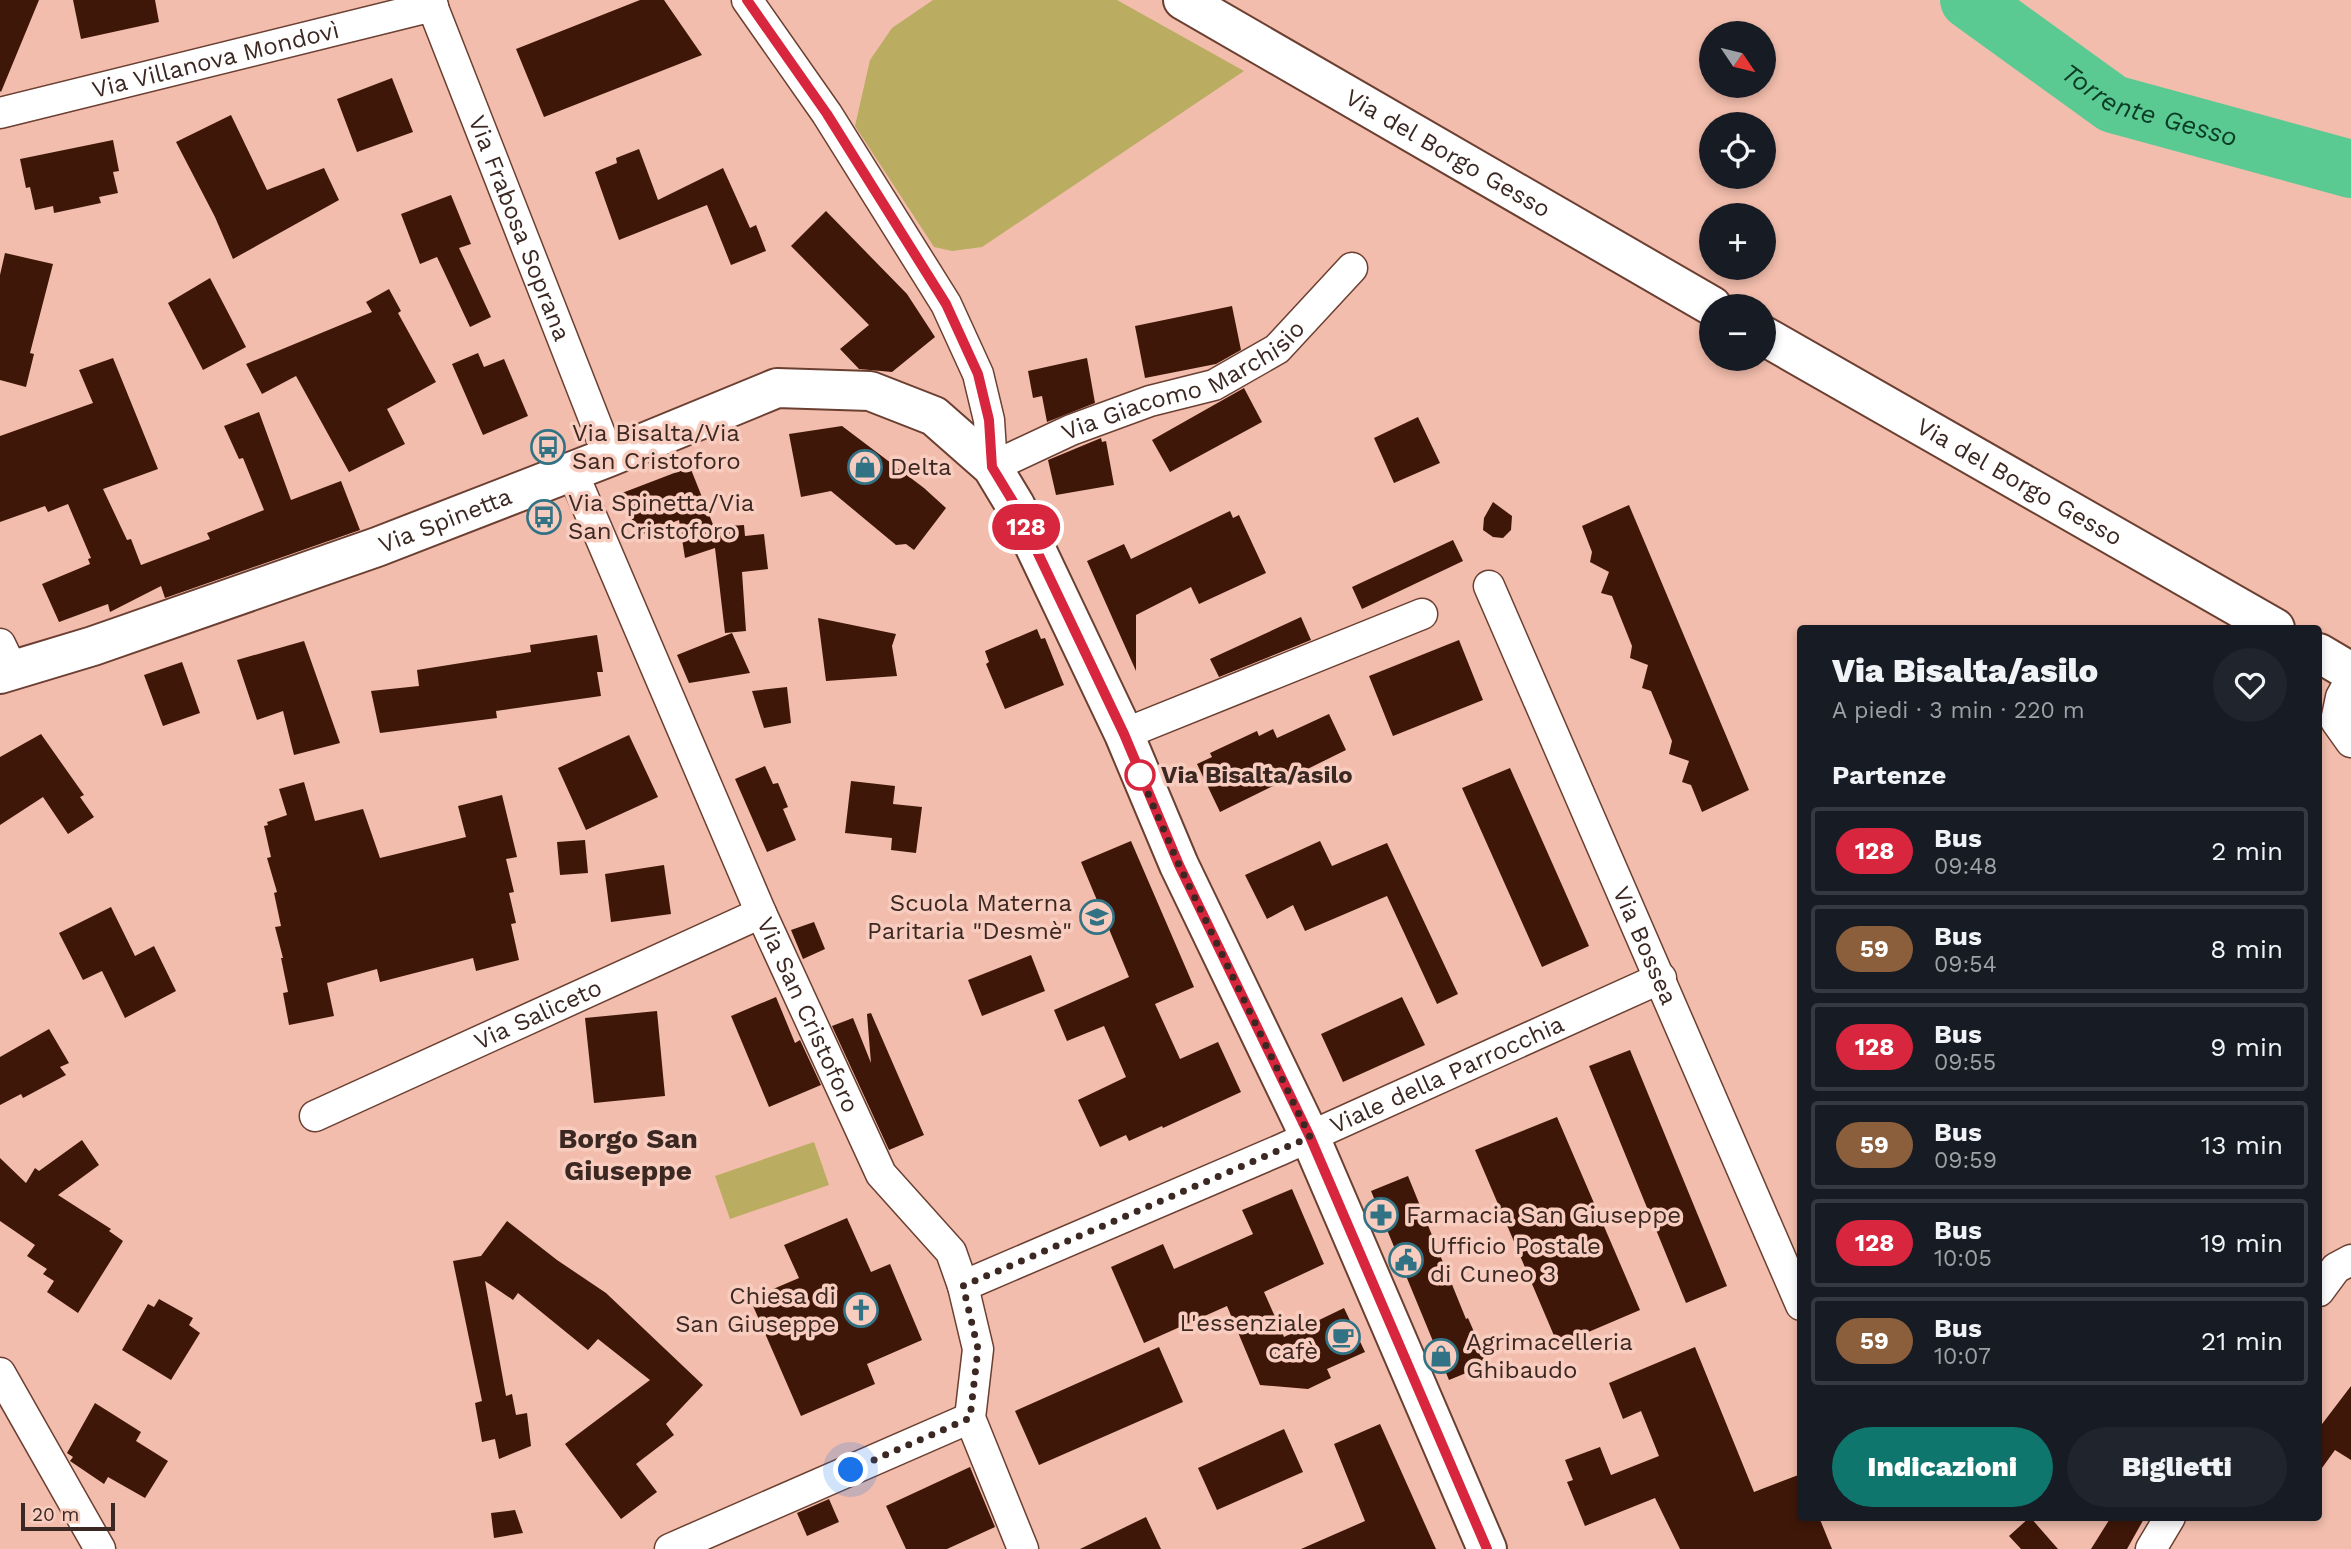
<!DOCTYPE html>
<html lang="it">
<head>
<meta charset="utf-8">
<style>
  body { margin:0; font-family:"Work Sans",sans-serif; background:#20242c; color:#f1f3f6; height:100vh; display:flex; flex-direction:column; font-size:26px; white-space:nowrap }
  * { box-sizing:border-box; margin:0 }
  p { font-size:23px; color:#9ea1a6 }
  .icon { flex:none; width:38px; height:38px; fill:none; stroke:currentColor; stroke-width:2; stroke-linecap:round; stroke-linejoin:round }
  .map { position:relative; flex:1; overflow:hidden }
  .panel { position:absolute; left:1797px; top:625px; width:525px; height:896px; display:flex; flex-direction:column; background:#171b24; border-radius:7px; box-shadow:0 4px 10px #0003 }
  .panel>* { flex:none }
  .badge { padding:0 14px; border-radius:23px; font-size:24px; line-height:46px }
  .needle { width:46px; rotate:125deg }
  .fabs { position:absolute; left:1699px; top:21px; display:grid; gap:14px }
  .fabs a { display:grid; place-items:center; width:77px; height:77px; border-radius:50%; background:#171b24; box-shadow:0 4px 10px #0003; font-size:35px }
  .scale { position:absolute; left:21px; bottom:18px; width:94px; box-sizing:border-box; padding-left:7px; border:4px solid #3c2822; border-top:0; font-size:19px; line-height:24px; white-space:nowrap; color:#3c2822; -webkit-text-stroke:5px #f8cdbf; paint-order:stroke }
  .you { position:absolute; width:35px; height:35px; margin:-18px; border:5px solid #fff; border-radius:50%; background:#1a73e8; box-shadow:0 0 0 10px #1a73e833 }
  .map>.badge { position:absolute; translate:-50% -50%; box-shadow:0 0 0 4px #fff }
  h2 { padding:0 35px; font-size:26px; line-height:63px }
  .round { display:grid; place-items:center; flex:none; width:74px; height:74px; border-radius:37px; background:#20242c }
  .summary { display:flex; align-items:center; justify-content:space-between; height:119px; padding:0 35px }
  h1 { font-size:33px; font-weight:800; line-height:52px }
  .primary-button { display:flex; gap:14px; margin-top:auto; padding:14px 35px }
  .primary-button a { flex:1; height:80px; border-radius:42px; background:#0f766e; color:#fff; font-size:28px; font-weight:800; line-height:80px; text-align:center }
  .primary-button a+a { background:#20242c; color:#f1f3f6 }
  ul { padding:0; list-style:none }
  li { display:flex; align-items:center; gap:21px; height:88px; margin:0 14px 10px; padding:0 21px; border:4px solid #363941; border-radius:7px }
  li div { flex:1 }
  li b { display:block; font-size:26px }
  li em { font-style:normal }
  li .badge { min-width:77px; font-weight:700; text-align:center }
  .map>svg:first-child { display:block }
</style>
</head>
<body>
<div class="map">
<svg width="2351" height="1549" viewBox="0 0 2351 1549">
  <rect width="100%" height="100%" fill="#f2bdac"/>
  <!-- green -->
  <path fill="#baac60" d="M 933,0 L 1117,0 L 1244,71 L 982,247 L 952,251 L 934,247 L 855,126 L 870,60 L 892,28 Z
    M 814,1142 L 829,1185 L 730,1219 L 715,1176 Z"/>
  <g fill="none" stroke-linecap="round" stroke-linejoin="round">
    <!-- river -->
    <path stroke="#5bca92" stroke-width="58" id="s1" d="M 1969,0 L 2113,104 L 2351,169"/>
  </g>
  <!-- building -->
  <path fill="#3e1709" d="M 0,0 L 39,0 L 1,92 L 0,91 Z
    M 73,0 L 155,0 L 159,22 L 81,39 Z
    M 640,0 L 664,0 L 702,55 L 544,117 L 516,49 Z
    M 392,78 L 413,132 L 357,152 L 337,99 Z
    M 231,115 L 267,190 L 324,168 L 339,200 L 233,259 L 215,217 L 176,142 Z
    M 113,140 L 119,171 L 113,172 L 118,193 L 99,197 L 101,203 L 54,213 L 53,206 L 35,210 L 30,187 L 26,188 L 20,159 Z
    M 639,149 L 658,200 L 723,168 L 750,228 L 756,225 L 766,251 L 731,265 L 707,205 L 619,240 L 595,172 L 617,163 L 616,158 Z
    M 451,195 L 471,244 L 459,248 L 491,317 L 470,327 L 437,257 L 420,264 L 401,214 Z
    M 826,211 L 907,294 L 935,337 L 892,372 L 859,369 L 840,349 L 869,325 L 791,246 Z
    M 5,253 L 53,264 L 30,353 L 34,354 L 26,387 L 0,380 L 0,275 Z
    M 210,278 L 246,347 L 203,370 L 168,303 Z
    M 389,289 L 401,311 L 398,313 L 436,382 L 387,409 L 405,444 L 349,472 L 296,376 L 262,394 L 246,364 L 372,312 L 366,302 Z
    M 1232,306 L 1241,350 L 1216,364 L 1145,378 L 1135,326 Z
    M 478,353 L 484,367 L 504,359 L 528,416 L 483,435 L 452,364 Z
    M 113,358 L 158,469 L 103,489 L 127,540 L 131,539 L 141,565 L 210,539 L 207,533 L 264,510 L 243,458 L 239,459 L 224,426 L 259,412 L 291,500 L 341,481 L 360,530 L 165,598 L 161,586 L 110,612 L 108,604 L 59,622 L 42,584 L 90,564 L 88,559 L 91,558 L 68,504 L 48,512 L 45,506 L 0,522 L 0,436 L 93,403 L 79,370 Z
    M 1087,358 L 1095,403 L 1047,422 L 1042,396 L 1033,398 L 1028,371 Z
    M 1244,388 L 1262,422 L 1170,472 L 1152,440 Z
    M 1418,417 L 1440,463 L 1394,483 L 1374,438 Z
    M 842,426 L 924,488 L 946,508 L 914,550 L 906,544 L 896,545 L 831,491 L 801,497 L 789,434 Z
    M 1101,438 L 1102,442 L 1106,441 L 1114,485 L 1056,495 L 1048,460 Z
    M 690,467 L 714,527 L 744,525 L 745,536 L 764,534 L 768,569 L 742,572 L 746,631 L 725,633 L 715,548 L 685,558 L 679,520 L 638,536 L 622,493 Z
    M 1493,502 L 1512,516 L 1511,530 L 1503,538 L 1493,537 L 1483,530 L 1484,518 Z
    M 1629,505 L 1749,790 L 1702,812 L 1691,785 L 1682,782 L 1689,761 L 1669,754 L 1672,741 L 1651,691 L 1642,688 L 1648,665 L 1630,658 L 1632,646 L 1612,596 L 1601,593 L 1609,572 L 1590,562 L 1592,552 L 1582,526 Z
    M 1230,511 L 1233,518 L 1239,515 L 1266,573 L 1199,604 L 1191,587 L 1136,615 L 1136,671 L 1087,561 L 1124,544 L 1131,559 Z
    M 1453,540 L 1463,561 L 1362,609 L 1352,587 Z
    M 1301,617 L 1311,640 L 1219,677 L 1210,659 Z
    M 818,618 L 896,634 L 892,646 L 897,676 L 826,681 Z
    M 1037,629 L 1041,639 L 1045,638 L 1064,685 L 1005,709 L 986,664 L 989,662 L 985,651 Z
    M 732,633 L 750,673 L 689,683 L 677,655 Z
    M 597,635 L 603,672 L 597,672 L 601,696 L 496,711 L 497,718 L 380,733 L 371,691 L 419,686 L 417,670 L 531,652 L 530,645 Z
    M 1459,640 L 1483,700 L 1393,736 L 1369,676 Z
    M 304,641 L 340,743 L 294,755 L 283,711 L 257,720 L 237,660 Z
    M 182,662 L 200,713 L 163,726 L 144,675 Z
    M 787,687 L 791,723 L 764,728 L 752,691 Z
    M 1329,714 L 1346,750 L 1220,812 L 1197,764 L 1212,757 L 1210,753 L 1257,731 L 1259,736 L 1273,729 L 1277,738 Z
    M 41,734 L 84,795 L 80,797 L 94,817 L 68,834 L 43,797 L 0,825 L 0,757 Z
    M 629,735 L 658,797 L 586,830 L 558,768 Z
    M 765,766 L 773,784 L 778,783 L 788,807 L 783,809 L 796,840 L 767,852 L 735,779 Z
    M 1510,768 L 1589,946 L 1542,967 L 1462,788 Z
    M 851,781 L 895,786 L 893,804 L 922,807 L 916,853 L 891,850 L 892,838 L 845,833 Z
    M 304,782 L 315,821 L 363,809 L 380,858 L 466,837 L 458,806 L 502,795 L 517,857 L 506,859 L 514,892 L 509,893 L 516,923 L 511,924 L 519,960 L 476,971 L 473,958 L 380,982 L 377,969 L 327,983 L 334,1016 L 289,1025 L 283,993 L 288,992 L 281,958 L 283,958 L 275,927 L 281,926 L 274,893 L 277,892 L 267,858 L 271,857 L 264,826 L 268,825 L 267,822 L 287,815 L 279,789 Z
    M 585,840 L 588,873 L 560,875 L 557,842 Z
    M 1131,841 L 1194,987 L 1155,1004 L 1180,1059 L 1218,1042 L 1241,1092 L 1163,1128 L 1162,1126 L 1129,1141 L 1126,1135 L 1100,1147 L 1078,1100 L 1126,1077 L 1104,1026 L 1067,1041 L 1054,1010 L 1129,977 L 1081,862 Z
    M 1320,841 L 1332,866 L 1387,843 L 1458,994 L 1437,1004 L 1387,896 L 1305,931 L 1293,905 L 1267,919 L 1245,875 Z
    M 664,865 L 671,914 L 611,922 L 605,874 Z
    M 111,907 L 135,956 L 154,946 L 176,991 L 125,1018 L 102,971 L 83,980 L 59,933 Z
    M 814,922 L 825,949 L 803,959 L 791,930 Z
    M 1031,955 L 1045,991 L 982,1016 L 968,980 Z
    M 776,997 L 795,1043 L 800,1040 L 821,1085 L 769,1107 L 731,1016 Z
    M 1402,997 L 1425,1045 L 1343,1082 L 1321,1034 Z
    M 657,1011 L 665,1096 L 594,1103 L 585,1018 Z
    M 871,1013 L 924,1135 L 889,1150 L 832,1026 L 853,1018 L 871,1063 L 867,1014 Z
    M 49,1029 L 69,1063 L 60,1067 L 66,1075 L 23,1098 L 21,1094 L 0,1105 L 0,1057 Z
    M 1630,1050 L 1727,1286 L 1686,1303 L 1589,1066 Z
    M 1557,1117 L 1640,1310 L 1558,1345 L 1475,1150 Z
    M 82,1140 L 99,1165 L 58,1195 L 111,1229 L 109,1231 L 123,1241 L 78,1313 L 47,1292 L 54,1281 L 43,1274 L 47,1269 L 27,1256 L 35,1245 L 0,1221 L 0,1158 L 26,1183 L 35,1168 L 39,1171 Z
    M 1408,1176 L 1466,1319 L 1468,1318 L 1488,1364 L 1449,1380 L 1371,1191 Z
    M 1292,1189 L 1324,1264 L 1264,1292 L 1284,1337 L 1344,1308 L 1365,1352 L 1327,1369 L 1331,1378 L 1308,1389 L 1260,1385 L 1227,1306 L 1144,1343 L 1111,1267 L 1163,1244 L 1174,1269 L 1253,1234 L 1242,1210 Z
    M 847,1218 L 871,1272 L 890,1264 L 922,1340 L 867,1364 L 875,1384 L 801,1416 L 750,1299 L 799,1278 L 784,1245 Z
    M 507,1221 L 557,1260 L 606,1293 L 703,1385 L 666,1424 L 674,1435 L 636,1464 L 657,1492 L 621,1519 L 565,1444 L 650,1380 L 598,1339 L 588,1350 L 518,1293 L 513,1300 L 485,1281 L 506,1396 L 512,1394 L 516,1415 L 527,1413 L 531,1446 L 499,1459 L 495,1439 L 482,1442 L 475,1403 L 482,1401 L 453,1261 L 481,1256 Z
    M 159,1299 L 193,1318 L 189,1325 L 200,1333 L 171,1380 L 122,1350 L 148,1304 L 154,1307 Z
    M 1159,1347 L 1183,1402 L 1039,1465 L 1015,1411 Z
    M 1695,1347 L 1754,1492 L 1801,1474 L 1801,1517 L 1819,1517 L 1832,1549 L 1680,1549 L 1655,1498 L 1585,1526 L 1567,1482 L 1573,1480 L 1565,1460 L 1600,1447 L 1611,1475 L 1659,1456 L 1641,1411 L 1623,1419 L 1609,1383 Z
    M 2351,1386 L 2351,1460 L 2335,1450 L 2319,1472 L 2319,1428 Z
    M 95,1403 L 141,1432 L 136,1441 L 168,1461 L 145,1498 L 108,1477 L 104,1484 L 70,1461 L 73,1457 L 67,1453 Z
    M 1380,1424 L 1436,1549 L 1301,1549 L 1365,1521 L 1334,1444 Z
    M 1284,1429 L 1303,1472 L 1217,1510 L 1198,1468 Z
    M 970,1467 L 995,1527 L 947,1549 L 906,1549 L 886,1506 Z
    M 829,1499 L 839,1522 L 807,1536 L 797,1513 Z
    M 515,1510 L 523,1533 L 494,1538 L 491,1513 Z
    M 1146,1517 L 1161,1549 L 1080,1549 Z
    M 2030,1517 L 2058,1549 L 2021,1549 L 2009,1536 Z
    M 2111,1517 L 2145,1517 L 2127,1549 L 2091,1549 Z"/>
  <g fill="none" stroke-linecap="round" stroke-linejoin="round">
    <!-- street casing -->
    <g stroke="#6b3f31" stroke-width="33">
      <g id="street">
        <path id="s2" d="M 430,0 L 609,457"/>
        <path id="s3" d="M 747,0 L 827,114 L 946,304 L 978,374 L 989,420 L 992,467 L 1071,430 L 1150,401 L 1214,385 L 1277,349 L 1352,268"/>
        <path id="s4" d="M 0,113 L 433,6"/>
        <path id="s5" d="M 572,471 L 761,913 L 881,1174 L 951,1252 L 963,1286 L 978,1349 L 970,1418 L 1023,1549"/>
        <path id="s6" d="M 1489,586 L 1801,1305"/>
        <path d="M 0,644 L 13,671"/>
        <path d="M 2351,679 L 2341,697 L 2336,721 L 2351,742"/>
        <path d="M 1124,734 L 1422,614"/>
        <path id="s7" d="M 315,1116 L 761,913"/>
        <path id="s8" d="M 963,1286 L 1280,1150 L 1661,978"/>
        <path d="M 2319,1291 L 2336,1268 L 2351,1260"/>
        <path d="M 0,1373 L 100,1549"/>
        <path d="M 670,1549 L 970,1418"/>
        <path d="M 2151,1549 L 2170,1517"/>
      </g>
    </g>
    <!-- secondary casing -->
    <g stroke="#6b3f31" stroke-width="42">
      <g id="secondary">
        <path id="s9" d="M 1183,0 L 1712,306"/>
        <path id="s10" d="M 1764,336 L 2275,628"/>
        <path d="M 2319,653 L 2351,672"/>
        <path id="s11" d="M 0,674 L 93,646 L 377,547 L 609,457 L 777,388 L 870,391 L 934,416 L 992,467 L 1015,505 L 1124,734 L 1179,865 L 1310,1137 L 1487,1549"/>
      </g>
    </g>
    <!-- street -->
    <use href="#street" stroke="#fff" stroke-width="30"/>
    <!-- secondary -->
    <use href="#secondary" stroke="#fff" stroke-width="38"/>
  </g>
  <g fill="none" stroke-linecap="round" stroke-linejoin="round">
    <!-- line casing -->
    <g stroke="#fff" stroke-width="16">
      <path id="line" d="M 747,0 L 827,114 L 946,304 L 978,374 L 989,420 L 992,467 L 1015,505 L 1124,734 L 1179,865 L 1310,1137 L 1487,1549"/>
    </g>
    <!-- line -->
    <use href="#line" stroke="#d7263d" stroke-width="10"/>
    <!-- walk -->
    <path stroke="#3c2822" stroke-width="7" stroke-dasharray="0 12.6" d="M 851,1470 L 970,1418 L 978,1349 L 963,1286 L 1310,1137 L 1179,865 L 1140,775"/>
  </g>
  <!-- icons -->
  <defs>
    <g id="bus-ring" transform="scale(1.75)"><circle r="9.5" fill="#f8cdbf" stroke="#317385" stroke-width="1.5"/><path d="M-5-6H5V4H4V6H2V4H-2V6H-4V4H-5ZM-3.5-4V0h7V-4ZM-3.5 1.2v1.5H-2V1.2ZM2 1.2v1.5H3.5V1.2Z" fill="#317385"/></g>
    <g id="shop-ring" transform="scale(1.75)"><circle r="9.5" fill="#f8cdbf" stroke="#317385" stroke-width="1.5"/><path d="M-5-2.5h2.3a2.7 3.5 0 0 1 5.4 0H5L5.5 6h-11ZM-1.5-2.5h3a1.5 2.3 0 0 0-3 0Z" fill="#317385"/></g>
    <g id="school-ring" transform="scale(1.75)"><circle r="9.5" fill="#f8cdbf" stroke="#317385" stroke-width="1.5"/><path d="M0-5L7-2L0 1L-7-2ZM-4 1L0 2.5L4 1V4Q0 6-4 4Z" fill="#317385"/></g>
    <g id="pharmacy-ring" transform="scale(1.75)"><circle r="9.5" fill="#f8cdbf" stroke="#317385" stroke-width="1.5"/><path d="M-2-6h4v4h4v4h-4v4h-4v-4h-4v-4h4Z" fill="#317385"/></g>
    <g id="civic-ring" transform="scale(1.75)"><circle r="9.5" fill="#f8cdbf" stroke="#317385" stroke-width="1.5"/><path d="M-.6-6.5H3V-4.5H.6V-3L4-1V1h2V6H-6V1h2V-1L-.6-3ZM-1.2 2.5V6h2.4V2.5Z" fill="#317385"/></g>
    <g id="church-ring" transform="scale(1.75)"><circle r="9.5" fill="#f8cdbf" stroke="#317385" stroke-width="1.5"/><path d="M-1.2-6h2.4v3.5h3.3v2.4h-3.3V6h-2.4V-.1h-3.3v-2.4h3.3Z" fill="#317385"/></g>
    <g id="cafe-ring" transform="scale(1.75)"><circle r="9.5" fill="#f8cdbf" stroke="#317385" stroke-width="1.5"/><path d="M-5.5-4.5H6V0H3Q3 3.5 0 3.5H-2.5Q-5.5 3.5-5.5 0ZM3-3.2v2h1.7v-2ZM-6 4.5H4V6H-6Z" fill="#317385"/></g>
  </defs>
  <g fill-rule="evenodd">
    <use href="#bus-ring" x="548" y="447"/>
    <use href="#shop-ring" x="865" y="467"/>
    <use href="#bus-ring" x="544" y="517"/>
    <use href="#school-ring" x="1097" y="917"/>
    <use href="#pharmacy-ring" x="1381" y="1215"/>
    <use href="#civic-ring" x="1406" y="1260"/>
    <use href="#church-ring" x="861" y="1310"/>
    <use href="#cafe-ring" x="1343" y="1337"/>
    <use href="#shop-ring" x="1441" y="1356"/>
  </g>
  <!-- markers -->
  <circle fill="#fff" stroke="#d7263d" stroke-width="3.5" cx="1140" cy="775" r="14"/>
  <g text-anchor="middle" stroke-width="7" stroke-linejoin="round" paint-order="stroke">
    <!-- street labels -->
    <g font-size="24" fill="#3c2822" stroke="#f8cdbf">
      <text dy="8" stroke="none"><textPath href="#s4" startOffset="222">Via Villanova Mondovì</textPath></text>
      <text dy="8" stroke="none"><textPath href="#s9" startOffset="306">Via del Borgo Gesso</textPath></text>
      <text dy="8" stroke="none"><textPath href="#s2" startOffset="245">Via Frabosa Soprana</textPath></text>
      <text dy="8" stroke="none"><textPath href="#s3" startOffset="746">Via Giacomo Marchisio</textPath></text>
      <text dy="8" stroke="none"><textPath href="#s10" startOffset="294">Via del Borgo Gesso</textPath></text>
      <text dy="8" stroke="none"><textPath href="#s11" startOffset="471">Via Spinetta</textPath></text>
      <text dy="8" stroke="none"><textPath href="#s6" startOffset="392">Via Bossea</textPath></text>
      <text dy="8" stroke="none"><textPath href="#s7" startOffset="245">Via Saliceto</textPath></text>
      <text dy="8" stroke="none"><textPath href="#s5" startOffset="593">Via San Cristoforo</textPath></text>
      <text dy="8" stroke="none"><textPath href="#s8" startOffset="528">Viale della Parrocchia</textPath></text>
    </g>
    <!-- poi labels -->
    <g font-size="24" fill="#3c2822" stroke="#f8cdbf" text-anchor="start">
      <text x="572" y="441">Via Bisalta/Via<tspan x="572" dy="28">San Cristoforo</tspan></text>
      <text x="890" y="475">Delta</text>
      <text x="568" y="511">Via Spinetta/Via<tspan x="568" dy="28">San Cristoforo</tspan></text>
      <text x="1072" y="911" text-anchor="end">Scuola Materna<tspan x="1072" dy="28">Paritaria "Desmè"</tspan></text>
      <text x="1406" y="1223">Farmacia San Giuseppe</text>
      <text x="1430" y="1254">Ufficio Postale<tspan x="1430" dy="28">di Cuneo 3</tspan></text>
      <text x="836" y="1304" text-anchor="end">Chiesa di<tspan x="836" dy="28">San Giuseppe</tspan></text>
      <text x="1318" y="1331" text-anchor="end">L'essenziale<tspan x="1318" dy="28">cafè</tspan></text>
      <text x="1466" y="1350">Agrimacelleria<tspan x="1466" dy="28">Ghibaudo</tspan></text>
    </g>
    <!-- stop labels -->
    <g font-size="24" font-weight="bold" fill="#3c2822" stroke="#f8cdbf" text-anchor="start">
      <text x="1161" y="783">Via Bisalta/asilo</text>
    </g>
    <!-- water labels -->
    <g font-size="26" font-style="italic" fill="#0b3c26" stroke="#f8cdbf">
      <text dy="9" stroke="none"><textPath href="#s1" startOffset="212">Torrente Gesso</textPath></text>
    </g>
    <!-- quarter labels -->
    <g font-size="28" font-weight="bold" fill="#3c2822" stroke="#f8cdbf">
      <text x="628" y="1148">Borgo San<tspan x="628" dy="32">Giuseppe</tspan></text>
    </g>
  </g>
</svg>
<div class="fabs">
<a><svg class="needle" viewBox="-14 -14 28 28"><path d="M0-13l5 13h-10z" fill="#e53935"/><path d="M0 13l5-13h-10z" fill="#9ea1a6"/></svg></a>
<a><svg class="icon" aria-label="locate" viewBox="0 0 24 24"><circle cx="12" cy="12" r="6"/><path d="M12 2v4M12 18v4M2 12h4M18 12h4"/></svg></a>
<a>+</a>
<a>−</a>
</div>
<div class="scale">20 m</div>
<div class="you" style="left:851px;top:1470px"></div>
<b class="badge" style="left:1026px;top:527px;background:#d7263d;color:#fff">128</b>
<section class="panel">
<div class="summary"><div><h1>Via Bisalta/asilo</h1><p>A piedi · 3 min · 220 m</p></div><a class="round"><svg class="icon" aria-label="heart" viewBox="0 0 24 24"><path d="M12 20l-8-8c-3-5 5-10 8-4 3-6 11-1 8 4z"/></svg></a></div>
<h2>Partenze</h2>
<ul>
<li><span class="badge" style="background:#d7263d;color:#fff">128</span><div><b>Bus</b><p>09:48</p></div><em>2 min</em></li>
<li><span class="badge" style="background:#8b5e3c;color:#fff">59</span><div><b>Bus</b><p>09:54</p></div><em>8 min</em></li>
<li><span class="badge" style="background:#d7263d;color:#fff">128</span><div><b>Bus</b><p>09:55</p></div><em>9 min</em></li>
<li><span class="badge" style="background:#8b5e3c;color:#fff">59</span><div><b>Bus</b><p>09:59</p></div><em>13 min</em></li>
<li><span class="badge" style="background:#d7263d;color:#fff">128</span><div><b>Bus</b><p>10:05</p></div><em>19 min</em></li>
<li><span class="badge" style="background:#8b5e3c;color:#fff">59</span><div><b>Bus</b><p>10:07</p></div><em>21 min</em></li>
</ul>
<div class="primary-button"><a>Indicazioni</a><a>Biglietti</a></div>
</section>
</div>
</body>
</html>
